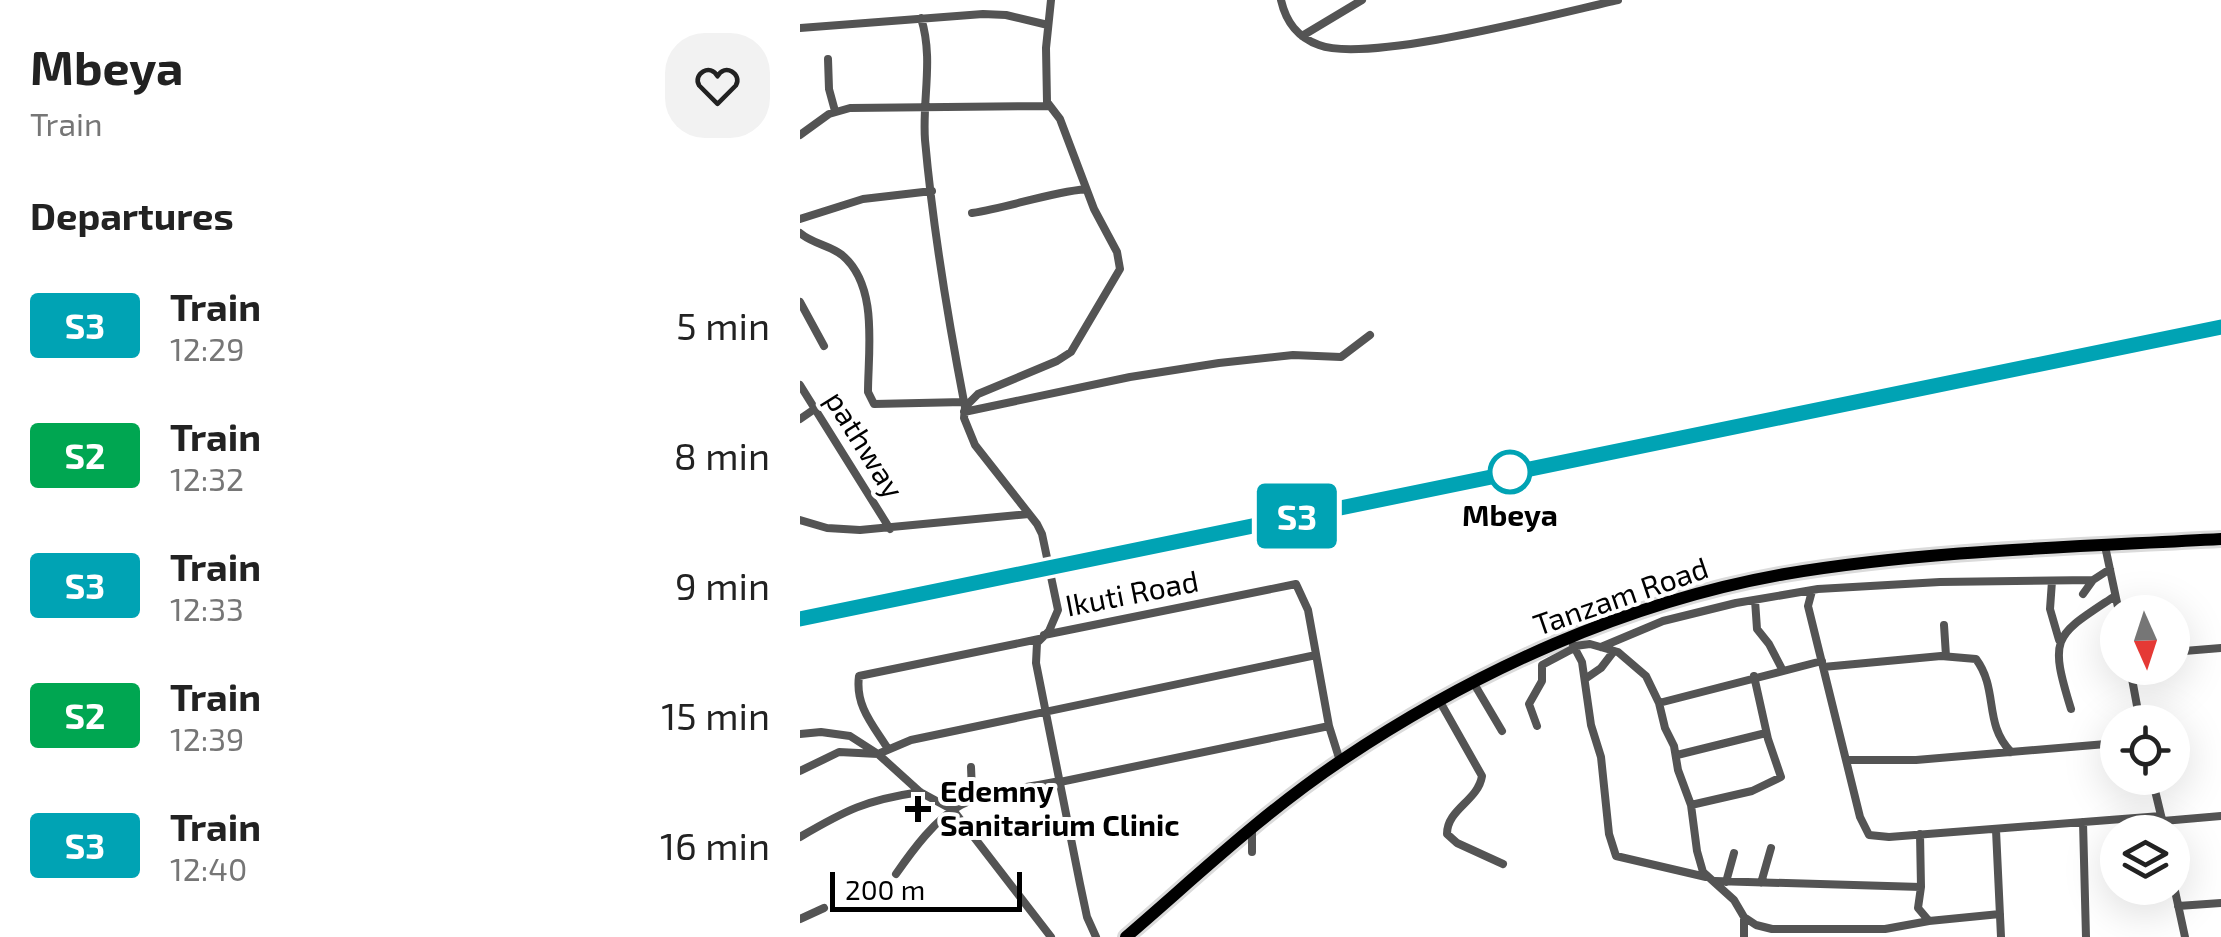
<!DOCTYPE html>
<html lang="en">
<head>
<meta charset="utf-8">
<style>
  body { margin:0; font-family:"Exo 2",sans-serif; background:#f2f2f2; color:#222; height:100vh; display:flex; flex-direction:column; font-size:38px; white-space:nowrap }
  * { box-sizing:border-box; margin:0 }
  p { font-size:32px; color:#767676 }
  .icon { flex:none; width:55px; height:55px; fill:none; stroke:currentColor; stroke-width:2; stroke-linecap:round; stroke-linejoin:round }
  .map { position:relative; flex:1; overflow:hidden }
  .sheet { display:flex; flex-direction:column; background:#fff; width:800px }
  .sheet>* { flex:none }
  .badge { padding:0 20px; border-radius:8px; font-size:35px; line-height:65px }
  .needle { width:65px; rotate:177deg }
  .fabs { position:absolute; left:1300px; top:595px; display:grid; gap:20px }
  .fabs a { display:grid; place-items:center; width:90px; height:90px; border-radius:50%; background:#fff; box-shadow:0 10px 40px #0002; font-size:50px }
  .scale { position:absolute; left:30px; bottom:25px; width:192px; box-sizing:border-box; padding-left:10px; border:5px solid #000; border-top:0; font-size:28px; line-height:35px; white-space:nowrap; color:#000; -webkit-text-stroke:8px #fff; paint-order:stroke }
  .map>.badge { position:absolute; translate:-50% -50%; box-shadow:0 0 0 5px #fff }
  h2 { padding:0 30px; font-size:38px; line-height:90px }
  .round { display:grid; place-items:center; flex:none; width:105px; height:105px; border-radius:40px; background:#f2f2f2 }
  .head { display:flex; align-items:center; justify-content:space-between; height:170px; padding:0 30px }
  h1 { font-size:48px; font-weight:700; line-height:75px }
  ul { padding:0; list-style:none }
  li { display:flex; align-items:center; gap:30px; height:130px; padding:0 30px }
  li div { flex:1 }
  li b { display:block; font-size:38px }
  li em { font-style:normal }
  li .badge { min-width:110px; font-weight:700; text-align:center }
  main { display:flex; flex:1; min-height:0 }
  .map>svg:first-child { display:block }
</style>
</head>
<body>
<main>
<section class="sheet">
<div class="head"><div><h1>Mbeya</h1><p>Train</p></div><a class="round"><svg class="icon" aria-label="heart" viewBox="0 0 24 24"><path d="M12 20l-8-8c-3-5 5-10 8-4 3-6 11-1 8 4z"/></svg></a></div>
<h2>Departures</h2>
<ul>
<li><span class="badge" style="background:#00a3b4;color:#fff">S3</span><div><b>Train</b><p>12:29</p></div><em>5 min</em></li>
<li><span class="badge" style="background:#00a651;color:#fff">S2</span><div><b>Train</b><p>12:32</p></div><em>8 min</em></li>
<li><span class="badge" style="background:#00a3b4;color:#fff">S3</span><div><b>Train</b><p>12:33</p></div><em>9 min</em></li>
<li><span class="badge" style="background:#00a651;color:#fff">S2</span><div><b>Train</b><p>12:39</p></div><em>15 min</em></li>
<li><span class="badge" style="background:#00a3b4;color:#fff">S3</span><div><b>Train</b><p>12:40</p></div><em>16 min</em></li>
</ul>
</section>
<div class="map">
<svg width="1421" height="937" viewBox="0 0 1421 937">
  <rect width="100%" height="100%" fill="#fff"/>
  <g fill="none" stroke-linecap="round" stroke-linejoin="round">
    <!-- trunk casing -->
    <g stroke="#dbdbdb" stroke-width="18">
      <path id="trunk" d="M 326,937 C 397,876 464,812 542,760 C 675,671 826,602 985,574 C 1128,550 1276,547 1421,539"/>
    </g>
    <!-- minor -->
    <path stroke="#545454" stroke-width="8" d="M 251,0 L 246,48 L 247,102 L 260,119 L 294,209 L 317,252 L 320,269 L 271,352 L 257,361 L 178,394 L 165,407 L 164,418 L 175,445 L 237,524 L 242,534 L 258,610 L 249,631 L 237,643 L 236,663 L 280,884 L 287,917 L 296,937
      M 481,0 C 486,22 497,37 519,45 C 568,64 759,13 818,0
      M 121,18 C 134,59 122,99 125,140 C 133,230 148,319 165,407
      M 0,28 L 183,14 L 206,15 L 248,25
      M 502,36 L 562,0
      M 28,59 L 29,89 L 35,111
      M 0,135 L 29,114 L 50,108 L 248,106
      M 172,213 C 211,207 247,193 286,189
      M 0,219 L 63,199 L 132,191
      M 0,233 C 13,244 29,245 42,255 C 79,286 68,350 68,392 L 74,404 L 164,402
      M 0,302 L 24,346
      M 0,385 L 90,529
      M 164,412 L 330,377 L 419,363 L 493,355 L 541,357 L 570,335
      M 0,419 L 16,408
      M 0,520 L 27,528 L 60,530 L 229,514
      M 1305,546 L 1319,612
      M 1252,581 L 1250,609 L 1259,640
      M 1012,591 L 1008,606 L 1060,817 L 1069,835 L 1089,837 L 1361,816
      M 1283,594 L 1293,580
      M 955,600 L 957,629 L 969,644 L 982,669
      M 1144,625 L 1146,656
      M 244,635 L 496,584 L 508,610 L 529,726 L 540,761
      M 773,645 L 782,662 L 791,725 L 801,757 L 809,834 L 816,856 L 906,877
      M 775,646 L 790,644 L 818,652 L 846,676 L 859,703 L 865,728 L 874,746 L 878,770 L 891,805 L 897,851 L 903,872 L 934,900 L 944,917 L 956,925 L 972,929 L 1085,929 L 1129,921
      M 801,647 L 863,621 L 936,603 L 1018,589 L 1140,582 L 1293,580 L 1310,569
      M 1372,652 L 1421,648
      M 1023,667 L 1141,656 L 1176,659 C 1199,690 1183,723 1211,752
      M 1330,668 L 1340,722
      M 785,679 L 801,668 L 814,651
      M 673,682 L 702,731
      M 639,700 L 682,776 C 678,801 647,809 647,834 L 657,843 L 703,864
      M 859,703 L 1022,661
      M 1271,709 C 1248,635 1255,636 1315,596
      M 737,726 L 729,704 L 742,681 L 742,665 L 776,647
      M 0,734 L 21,732 L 50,736 L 78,754 L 120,792 L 153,810 L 251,937
      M 88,749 C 73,725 55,706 59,676 L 239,639
      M 877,755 L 966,733
      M 1046,760 L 1116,760 L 1318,743
      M 0,771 L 39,752 L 78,754 L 111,740 L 516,655
      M 1352,778 L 1365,832
      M 260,782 L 529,726
      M 161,803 L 172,791 L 171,767
      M 891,805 L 952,791 L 981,777 L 968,739 L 954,676
      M 1363,821 L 1421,816
      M 1283,822 L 1286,937
      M 1196,830 L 1201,937
      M 1120,834 L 1121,887 L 1118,908 L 1129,921 L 1200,914
      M 0,837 C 46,810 66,800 120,792
      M 452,852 L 452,826
      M 96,874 C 112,851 136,818 161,805 C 190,790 228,788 260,781
      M 1372,877 L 1385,937
      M 915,881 L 1121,887
      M 926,882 L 934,853
      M 961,883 L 971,848
      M 1378,906 L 1421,903
      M 944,917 L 944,937
      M 0,919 L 24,908"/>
    <!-- trunk -->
    <use href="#trunk" stroke="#000" stroke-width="12"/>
    <!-- rail casing -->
    <g stroke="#000" stroke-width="6">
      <path id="rail" d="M 0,619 L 1421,327"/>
    </g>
    <!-- rail -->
    <use href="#rail" stroke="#fff" stroke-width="2.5" stroke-dasharray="8" stroke-linecap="butt"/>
  </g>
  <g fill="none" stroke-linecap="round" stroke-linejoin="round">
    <!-- line casing -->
    <g stroke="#fff" stroke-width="22">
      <path id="line" d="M 0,619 L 1421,327"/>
    </g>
    <!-- line -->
    <use href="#line" stroke="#00a3b4" stroke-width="15"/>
  </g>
  <!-- markers -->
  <circle fill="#fff" stroke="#00a3b4" stroke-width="5" cx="710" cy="472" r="20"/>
  <path fill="#000" stroke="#fff" stroke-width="4" d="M113 794h10v10h10v10h-10v10h-10v-10h-10v-10h10z"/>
  <g text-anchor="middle" stroke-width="8" stroke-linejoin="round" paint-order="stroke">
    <!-- street labels -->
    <g font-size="30" fill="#000" stroke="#fff">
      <text transform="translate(64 445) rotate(58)" y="10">pathway</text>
      <text transform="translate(332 594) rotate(-11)" y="10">Ikuti Road</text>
      <text transform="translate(821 597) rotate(-19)" y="10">Tanzam Road</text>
    </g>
    <!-- stop labels -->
    <g font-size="30" font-weight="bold" fill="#000" stroke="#fff">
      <text x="710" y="526">Mbeya</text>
    </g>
    <!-- poi labels -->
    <g font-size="30" font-weight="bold" fill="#000" stroke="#fff" text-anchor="start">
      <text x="140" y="802">Edemny<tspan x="140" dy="34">Sanitarium Clinic</tspan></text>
    </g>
  </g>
</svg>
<div class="fabs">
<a><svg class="needle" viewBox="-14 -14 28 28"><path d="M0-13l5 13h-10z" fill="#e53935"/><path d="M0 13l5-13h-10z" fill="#767676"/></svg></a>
<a><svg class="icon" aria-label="locate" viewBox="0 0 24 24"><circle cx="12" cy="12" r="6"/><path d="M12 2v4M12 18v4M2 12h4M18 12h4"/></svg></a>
<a><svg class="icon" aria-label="layers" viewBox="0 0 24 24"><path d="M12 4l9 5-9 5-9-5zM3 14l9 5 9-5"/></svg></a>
</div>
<div class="scale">200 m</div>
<b class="badge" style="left:497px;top:516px;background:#00a3b4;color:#fff">S3</b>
</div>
</main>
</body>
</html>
